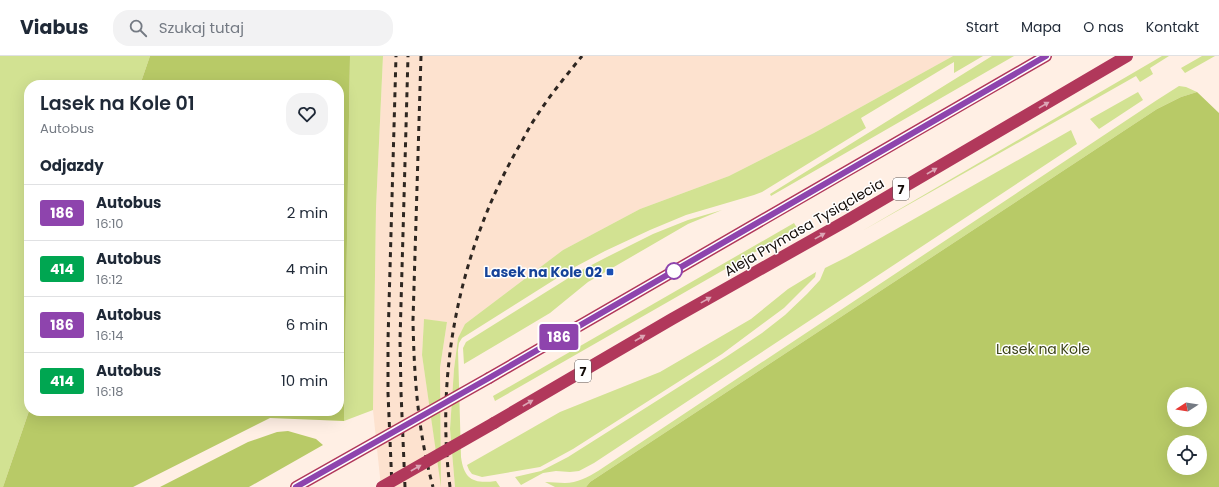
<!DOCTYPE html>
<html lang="pl">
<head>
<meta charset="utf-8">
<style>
  body { margin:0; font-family:Poppins,sans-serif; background:#f2f2f3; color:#1f2937; height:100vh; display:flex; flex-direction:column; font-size:15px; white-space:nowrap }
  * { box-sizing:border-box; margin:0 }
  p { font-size:13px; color:#747a83 }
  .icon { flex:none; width:22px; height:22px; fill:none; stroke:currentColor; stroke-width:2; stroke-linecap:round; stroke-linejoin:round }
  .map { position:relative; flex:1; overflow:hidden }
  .side { position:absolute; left:24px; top:24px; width:320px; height:336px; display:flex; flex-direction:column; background:#fff; border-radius:16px; box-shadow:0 4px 16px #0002 }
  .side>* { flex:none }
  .badge { padding:0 8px; border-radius:3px; font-size:14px; line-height:26px }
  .needle { width:26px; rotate:258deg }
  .controls { position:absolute; left:1167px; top:331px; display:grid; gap:8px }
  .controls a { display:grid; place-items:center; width:40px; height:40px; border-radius:50%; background:#fff; box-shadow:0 4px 16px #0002; font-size:20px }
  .map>.badge { position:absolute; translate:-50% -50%; box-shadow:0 0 0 2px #fff }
  h2 { padding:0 16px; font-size:15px; line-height:36px }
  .round { display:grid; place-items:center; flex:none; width:42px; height:42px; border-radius:16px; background:#f2f2f3 }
  .headline { display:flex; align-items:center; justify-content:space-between; height:68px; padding:0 16px }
  h1 { font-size:19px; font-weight:600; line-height:30px }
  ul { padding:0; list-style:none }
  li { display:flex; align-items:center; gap:12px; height:56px; padding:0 16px; border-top:1px solid #e0e1e3 }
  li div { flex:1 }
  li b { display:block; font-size:15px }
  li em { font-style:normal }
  li .badge { min-width:44px; font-weight:700; text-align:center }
  header { display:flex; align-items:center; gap:24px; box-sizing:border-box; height:56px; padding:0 20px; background:#fff; border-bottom:1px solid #e0e1e3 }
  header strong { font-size:19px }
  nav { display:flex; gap:22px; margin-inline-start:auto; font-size:14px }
  .search { width:280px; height:36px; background:#f2f2f3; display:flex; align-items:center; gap:10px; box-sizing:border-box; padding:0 14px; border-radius:16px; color:#747a83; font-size:15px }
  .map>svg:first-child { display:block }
</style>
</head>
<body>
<header>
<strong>Viabus</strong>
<div class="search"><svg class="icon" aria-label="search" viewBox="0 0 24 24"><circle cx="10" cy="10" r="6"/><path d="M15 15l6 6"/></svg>Szukaj tutaj</div>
<nav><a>Start</a><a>Mapa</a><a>O nas</a><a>Kontakt</a></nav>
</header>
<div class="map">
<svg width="1219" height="431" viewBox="0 0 1219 431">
  <rect width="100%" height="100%" fill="#ffefe4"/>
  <!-- built -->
  <path fill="#fde2cf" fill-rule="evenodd" d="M 383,0 L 953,0 L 814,77 L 729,120 L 640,153 L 563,194 L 465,268 L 458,282 L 454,313 L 450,373 L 455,431 L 381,431 L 373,354 L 376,152 ZM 424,264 L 447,266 L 440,312 L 441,428 L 422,299 Z"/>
  <!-- green -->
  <path fill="#d2e292" d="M 0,0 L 150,0 L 140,29 L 29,29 L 29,355 L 3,431 L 0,431 Z
    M 350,0 L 383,0 L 376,152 L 373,354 L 344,365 Z
    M 953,0 L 983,0 L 954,17 L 954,6 L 861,62 L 866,72 L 762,136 L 754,139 L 686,159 L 650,174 L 605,195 L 573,212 L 462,282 L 459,287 L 458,294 L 461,401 C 464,424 474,428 496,425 L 500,431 L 455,431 L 450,373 L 454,313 L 458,282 L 465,268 L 563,194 L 640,153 L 729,120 L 814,77 Z
    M 992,0 L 1014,0 L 771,140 L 770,138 Z
    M 1162,0 L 1169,0 L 1150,12 L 1153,18 L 1140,26 L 1136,20 L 862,175 Z
    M 1202,0 L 1215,0 L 1185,17 L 1181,12 Z
    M 1179,30 L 1186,31 L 1197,36 L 1181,41 L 1157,53 L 590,426 L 586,431 L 555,431 L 545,426 C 552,426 558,427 565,427 C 577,427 588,421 598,415 L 1157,44 Z
    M 1138,36 L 1143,44 L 1099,73 L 1090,63 Z
    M 1071,74 L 1077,88 L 594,407 L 579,415 L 570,416 L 556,415 L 543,417 L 521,429 L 515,421 L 541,415 L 568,401 L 726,301 L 762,277 L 785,259 L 807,238 L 820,224 L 825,212 L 847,201 Z
    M 722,154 L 688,168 L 588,226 L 550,257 L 464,308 L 463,292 L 466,286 L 578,216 L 607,201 L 653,178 L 688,164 Z
    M 794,167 L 797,172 L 495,345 L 493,340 Z
    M 816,216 L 815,221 L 784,252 L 722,298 L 573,393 L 540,411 L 482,421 L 472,418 L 469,414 L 467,409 L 560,356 L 660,316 L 751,263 L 788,233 Z
    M 424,263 L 447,266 L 440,312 L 441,431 L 422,299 Z"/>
  <!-- forest -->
  <path fill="#b8ca67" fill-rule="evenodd" d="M 150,0 L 350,0 L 344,365 L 270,362 L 133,431 L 3,431 L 29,355 L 339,355 L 339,29 L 140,29 Z
    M 1197,36 L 1219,57 L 1219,431 L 586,431 L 590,426 L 1157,53 L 1181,41 ZM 1174,338 L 1200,338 L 1200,364 L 1174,364 ZM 1174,386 L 1200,386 L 1200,412 L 1174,412 Z
    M 288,375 L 316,383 L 323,389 L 249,431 L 160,431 L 248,386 L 277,376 Z"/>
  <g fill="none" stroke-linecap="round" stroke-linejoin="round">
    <!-- primary -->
    <path stroke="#b1385b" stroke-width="12" d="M 489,322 L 1046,0
      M 494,367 L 672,263 L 846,165 L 1127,0"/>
    <!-- rail -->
    <path stroke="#2e2621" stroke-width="3" stroke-dasharray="5 5" stroke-linecap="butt" d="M 421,0 L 413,264 C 414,321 418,376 433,431
      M 392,431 L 388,337 L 388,284 L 396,0
      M 405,431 L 401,336 L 400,284 L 408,0
      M 450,431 C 435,315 460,194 518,92 C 524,82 529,71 536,61 C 550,39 566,20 582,0"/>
    <!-- primary-bridge -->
    <path stroke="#b1385b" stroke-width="12" d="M 296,431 L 489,322
      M 382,431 L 494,367"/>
  </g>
  <!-- one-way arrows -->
  <defs><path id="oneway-solid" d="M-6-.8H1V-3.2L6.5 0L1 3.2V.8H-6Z"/></defs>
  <g fill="#dca5b5">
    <use href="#oneway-solid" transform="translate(1044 49) rotate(-30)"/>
    <use href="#oneway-solid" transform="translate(932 115) rotate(-30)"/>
    <use href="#oneway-solid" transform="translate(820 180) rotate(-29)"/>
    <use href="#oneway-solid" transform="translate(706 244) rotate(-29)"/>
    <use href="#oneway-solid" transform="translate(640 282) rotate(-30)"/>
    <use href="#oneway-solid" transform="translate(528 347) rotate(-30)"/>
    <use href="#oneway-solid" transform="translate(416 412) rotate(-30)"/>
  </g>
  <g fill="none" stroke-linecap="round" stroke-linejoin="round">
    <!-- line casing -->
    <g stroke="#fff" stroke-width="9">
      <path id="line" d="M 296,431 L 489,322 L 1046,0"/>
    </g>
    <!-- line -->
    <use href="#line" stroke="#8e44ad" stroke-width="6"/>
  </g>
  <!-- markers -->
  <circle fill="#fff" stroke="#8e44ad" stroke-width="2" cx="674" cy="215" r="8"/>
  <rect fill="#1a4fb4" stroke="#fff" stroke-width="1.5" x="606" y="212" width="8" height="8" rx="2"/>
  <g text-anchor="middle" stroke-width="3" stroke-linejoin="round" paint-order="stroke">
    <!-- shield labels -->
    <g fill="#fff" stroke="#5a5552" stroke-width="1">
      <rect x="893" y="122" width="16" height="22" rx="3"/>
      <rect x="575" y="304" width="16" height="22" rx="3"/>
    </g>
    <g font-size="13" font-weight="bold" fill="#130c08">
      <text x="901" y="138">7</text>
      <text x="583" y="320">7</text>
    </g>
    <!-- street labels -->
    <g font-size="14" fill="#130c08" stroke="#fff">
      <text transform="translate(804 171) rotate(-30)" y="5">Aleja Prymasa Tysiąclecia</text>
    </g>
    <!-- transit labels -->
    <g font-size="14" font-weight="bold" fill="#164399" stroke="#fff" text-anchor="end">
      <text x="602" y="221">Lasek na Kole 02</text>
    </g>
    <!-- park labels -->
    <g font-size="14" fill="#3b4218" stroke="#fff">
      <text x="1043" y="298">Lasek na Kole</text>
    </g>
  </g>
</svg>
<div class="controls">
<a><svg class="needle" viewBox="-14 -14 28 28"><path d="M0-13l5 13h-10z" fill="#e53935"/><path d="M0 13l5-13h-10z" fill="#747a83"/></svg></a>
<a><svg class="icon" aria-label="locate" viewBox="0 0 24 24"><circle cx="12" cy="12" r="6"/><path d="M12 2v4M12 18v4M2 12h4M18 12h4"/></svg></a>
</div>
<b class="badge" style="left:559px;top:281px;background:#8e44ad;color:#fff">186</b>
<section class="side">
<div class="headline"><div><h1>Lasek na Kole 01</h1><p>Autobus</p></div><a class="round"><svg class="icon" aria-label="heart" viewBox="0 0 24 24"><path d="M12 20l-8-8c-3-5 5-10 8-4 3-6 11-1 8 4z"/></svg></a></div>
<h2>Odjazdy</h2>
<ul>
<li><span class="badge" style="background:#8e44ad;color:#fff">186</span><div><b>Autobus</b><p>16:10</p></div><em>2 min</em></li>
<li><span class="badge" style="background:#00a651;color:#fff">414</span><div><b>Autobus</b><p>16:12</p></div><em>4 min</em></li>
<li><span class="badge" style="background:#8e44ad;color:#fff">186</span><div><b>Autobus</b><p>16:14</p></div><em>6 min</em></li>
<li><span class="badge" style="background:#00a651;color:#fff">414</span><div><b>Autobus</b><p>16:18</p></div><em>10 min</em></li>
</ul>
</section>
</div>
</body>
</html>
